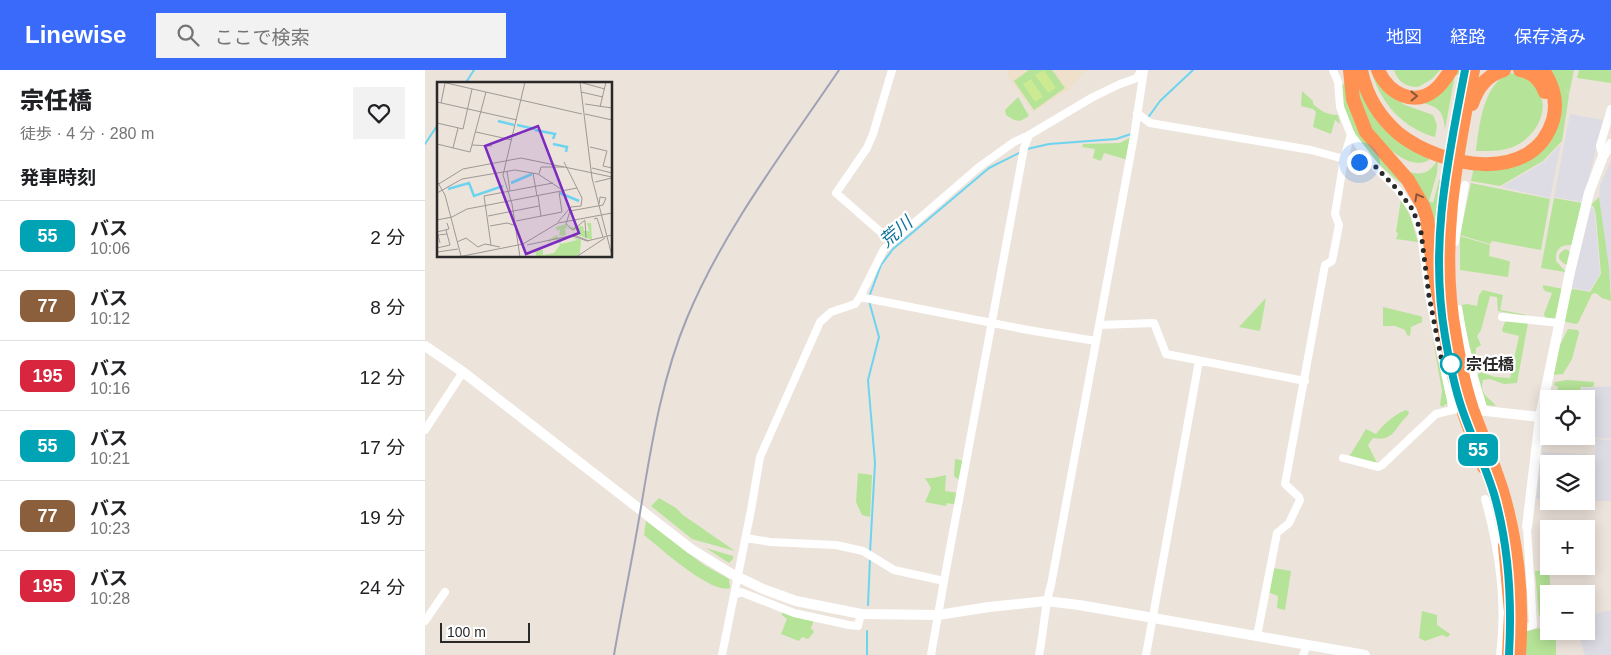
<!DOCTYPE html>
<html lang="ja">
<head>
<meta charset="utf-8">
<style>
  body { margin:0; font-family:Helvetica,"Noto Sans JP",sans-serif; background:#f2f2f2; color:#202124; height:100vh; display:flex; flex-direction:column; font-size:19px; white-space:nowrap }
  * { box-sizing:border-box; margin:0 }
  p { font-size:16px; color:#757577 }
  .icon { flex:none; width:28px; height:28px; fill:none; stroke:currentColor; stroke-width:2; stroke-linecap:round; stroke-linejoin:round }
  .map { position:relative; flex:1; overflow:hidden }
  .drawer { display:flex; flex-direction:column; background:#fff; width:425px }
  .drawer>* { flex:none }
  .badge { padding:0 10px; border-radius:8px; font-size:18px; line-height:32px }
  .controls { position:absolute; left:1115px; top:320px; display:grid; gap:10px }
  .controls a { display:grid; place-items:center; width:55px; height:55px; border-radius:0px; background:#fff; box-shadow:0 2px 12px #0003; font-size:25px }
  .scale { position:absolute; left:15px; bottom:12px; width:90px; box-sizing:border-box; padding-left:5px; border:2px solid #292929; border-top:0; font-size:14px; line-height:18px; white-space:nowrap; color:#292929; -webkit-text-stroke:4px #fff; paint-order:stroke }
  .you { position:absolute; width:25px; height:25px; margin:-12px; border:4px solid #fff; border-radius:50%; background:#1a73e8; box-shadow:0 0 0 8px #1a73e833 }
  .map>.badge { position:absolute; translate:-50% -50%; box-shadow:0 0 0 2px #fff }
  h2 { padding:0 20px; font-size:19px; line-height:45px }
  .round { display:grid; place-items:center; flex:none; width:52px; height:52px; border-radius:0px; background:#f2f2f2 }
  .headline { display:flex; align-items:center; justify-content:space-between; height:85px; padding:0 20px }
  h1 { font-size:24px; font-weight:800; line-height:38px }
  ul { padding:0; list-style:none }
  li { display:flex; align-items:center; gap:15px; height:70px; padding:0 20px; border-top:1px solid #e0e0e0 }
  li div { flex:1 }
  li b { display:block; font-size:19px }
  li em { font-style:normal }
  li .badge { min-width:55px; font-weight:700; text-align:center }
  header { display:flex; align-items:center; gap:30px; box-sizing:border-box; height:70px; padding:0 25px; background:#396afa; color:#fff }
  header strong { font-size:24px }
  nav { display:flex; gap:28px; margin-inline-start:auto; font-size:18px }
  .search { width:350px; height:45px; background:#f2f2f2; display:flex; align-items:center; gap:12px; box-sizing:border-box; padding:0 18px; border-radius:0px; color:#757577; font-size:19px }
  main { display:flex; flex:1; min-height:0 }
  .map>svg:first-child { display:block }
</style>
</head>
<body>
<header>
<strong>Linewise</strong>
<div class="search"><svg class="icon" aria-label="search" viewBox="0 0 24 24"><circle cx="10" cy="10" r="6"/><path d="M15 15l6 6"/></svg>ここで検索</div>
<nav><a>地図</a><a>経路</a><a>保存済み</a></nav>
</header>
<main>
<section class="drawer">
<div class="headline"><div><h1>宗任橋</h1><p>徒歩 · 4 分 · 280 m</p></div><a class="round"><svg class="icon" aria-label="heart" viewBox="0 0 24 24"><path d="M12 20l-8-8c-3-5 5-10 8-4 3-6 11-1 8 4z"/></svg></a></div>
<h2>発車時刻</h2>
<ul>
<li><span class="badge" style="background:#00a3b4;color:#fff">55</span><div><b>バス</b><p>10:06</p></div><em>2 分</em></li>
<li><span class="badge" style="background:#8b5e3c;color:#fff">77</span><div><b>バス</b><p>10:12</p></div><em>8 分</em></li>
<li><span class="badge" style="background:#d7263d;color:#fff">195</span><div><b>バス</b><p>10:16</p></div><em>12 分</em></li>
<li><span class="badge" style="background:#00a3b4;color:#fff">55</span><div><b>バス</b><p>10:21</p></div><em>17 分</em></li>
<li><span class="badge" style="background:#8b5e3c;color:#fff">77</span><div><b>バス</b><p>10:23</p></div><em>19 分</em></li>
<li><span class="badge" style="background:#d7263d;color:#fff">195</span><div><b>バス</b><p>10:28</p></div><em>24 分</em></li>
</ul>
</section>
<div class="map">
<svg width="1186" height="585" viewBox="0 0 1186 585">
  <rect width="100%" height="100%" fill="#ece3db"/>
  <!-- industrial -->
  <path fill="#dddce4" d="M 1145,44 L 1178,50 L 1158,132 L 1129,127 Z
    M 1136,74 L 1125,128 L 1076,117 L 1119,92 Z
    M 1186,91 L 1186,215 L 1185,214 L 1184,197 L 1174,127 L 1175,115 Z
    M 1165,135 L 1168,138 L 1170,146 L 1175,204 L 1164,221 L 1148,218 L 1144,221 Z
    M 1186,316 L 1186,369 L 1161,366 L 1161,329 L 1155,329 L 1157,318 Z
    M 1171,369 L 1186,370 L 1186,431 L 1161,431 L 1161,394 L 1124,394 L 1124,429 L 1111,429 L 1118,382 L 1170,385 Z
    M 1186,540 L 1186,585 L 1160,585 L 1153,561 L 1161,561 L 1161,546 Z"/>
  <!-- education -->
  <path fill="#eee0ca" d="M 582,0 L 662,0 L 646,18 L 608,42 L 583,7 Z"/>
  <!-- green -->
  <path fill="#b5e397" d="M 604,0 L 627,0 L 640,18 L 609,40 L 589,11 Z
    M 932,0 L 940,30 L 1004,87 L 1004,90 C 977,106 937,51 931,27 C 930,19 932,9 932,0 Z
    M 969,0 L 1015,0 L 1007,9 L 993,17 C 981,17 973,12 969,0 Z
    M 1031,0 L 1036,0 L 1035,5 L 1030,5 L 1020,59 C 1018,37 1011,37 992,31 Z
    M 1124,0 L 1149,0 L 1144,24 L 1138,16 L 1144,25 L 1137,71 L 1118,91 L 1075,116 L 1046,111 L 1049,97 L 1088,95 L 1129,62 Z
    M 1154,0 L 1186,0 L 1186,13 L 1152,8 Z
    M 1084,3 C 1128,9 1127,56 1092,75 C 1079,82 1065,81 1051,81 C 1054,56 1058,15 1084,3 Z
    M 947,4 L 971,29 L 980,35 L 1008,45 L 1012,55 L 1010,67 C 978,58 957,34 947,4 Z
    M 922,10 L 924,30 L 983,118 C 958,102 924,65 918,36 C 916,30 917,23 916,17 Z
    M 877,21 L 888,31 L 888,34 C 896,41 902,45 913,45 L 915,54 L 910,50 L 906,64 L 888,57 L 891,42 L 888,39 L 876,36 Z
    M 593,27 L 604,46 L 595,51 L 589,50 L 581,45 L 580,40 Z
    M 708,66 L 703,90 L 679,83 L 676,91 L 668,88 L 670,79 L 657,77 L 658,74 L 695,73 Z
    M 1013,88 L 1012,103 L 1004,131 L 1008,133 L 1014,110 L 1016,110 L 1009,156 L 980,100 C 995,107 1006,104 1013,88 Z
    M 1046,113 L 1125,129 L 1116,180 L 1067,171 L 1065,174 L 1035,165 Z
    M 1174,127 L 1184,197 L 1186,231 L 1177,228 L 1171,223 L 1167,224 L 1153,253 L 1151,254 L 1141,252 L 1138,249 L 1144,223 L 1148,219 L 1165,222 L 1176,204 L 1171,146 L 1169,137 L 1166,135 Z
    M 1129,128 L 1157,133 L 1149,172 L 1146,175 C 1135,174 1130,180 1131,191 L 1141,202 L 1140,202 L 1116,198 Z
    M 976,129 L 985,146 L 993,172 L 971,169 L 973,163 L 971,162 Z
    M 1035,166 L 1065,175 L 1064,186 L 1084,191 L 1085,192 L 1083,207 L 1035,200 Z
    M 1141,179 L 1147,183 L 1142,195 C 1133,191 1130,184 1141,179 Z
    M 1118,215 L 1138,219 L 1131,251 L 1121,250 L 1119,244 L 1127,223 L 1120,221 L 1118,218 Z
    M 1058,220 L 1078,225 L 1075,240 L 1102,245 L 1100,246 L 1073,241 L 1072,227 L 1065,226 L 1056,260 L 1052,266 L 1056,275 L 1051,278 C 1050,285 1051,290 1056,294 L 1050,299 L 1040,256 L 1037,235 L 1042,234 L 1052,236 L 1054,225 Z
    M 841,228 L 835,261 L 814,257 Z
    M 958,237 L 995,246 L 997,247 L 997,252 L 986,257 L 985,266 L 982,265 L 980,260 L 970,256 L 958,256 Z
    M 1085,250 L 1103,253 L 1092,313 L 1079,314 L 1065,309 L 1058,310 C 1054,325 1064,327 1071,336 L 1061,335 L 1051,307 L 1055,302 L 1070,307 L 1085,308 L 1094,266 L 1078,262 L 1077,260 L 1080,252 Z
    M 1143,259 L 1153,260 L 1154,263 L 1147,289 L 1138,304 L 1128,305 L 1131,283 Z
    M 1008,270 L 1023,333 L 1017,337 L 1015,335 L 1017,321 Z
    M 1142,310 L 1169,312 L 1169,314 L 1168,317 L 1156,317 L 1154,329 L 1130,329 L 1133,317 L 1129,315 L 1130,312 Z
    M 981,340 L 984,342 L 983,345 C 969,358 969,372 948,368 L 943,375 L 952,393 L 924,387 L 941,359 L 951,364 C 959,354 968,345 981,340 Z
    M 530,389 L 540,391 L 537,409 L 534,410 L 529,406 Z
    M 433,403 L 447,405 L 445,447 L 437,445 L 431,432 Z
    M 521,405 L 520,421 L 534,423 L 532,435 L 522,433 L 521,436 L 500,432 L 506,418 L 500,408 L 508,408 Z
    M 234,428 L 251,438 L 258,445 L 310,481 L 267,469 L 226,436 Z
    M 221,451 L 279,495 L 304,509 L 305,518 C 287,525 234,477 219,465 Z
    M 281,478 L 308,486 L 308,489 L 304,493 Z
    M 848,498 L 866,501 L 860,540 L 852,538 L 853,526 L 843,522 Z
    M 1124,500 L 1126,524 L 1124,524 L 1124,531 L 1116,547 L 1114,546 L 1110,501 Z
    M 997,541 L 1012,545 L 1012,555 L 1025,564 L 1024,566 L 1022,567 L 1017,565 L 1000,571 L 994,568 Z
    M 357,542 L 389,550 L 386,558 L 389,562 L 383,569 L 377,567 L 374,571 L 356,564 L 362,549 L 357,545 Z
    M 1124,556 L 1124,561 L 1131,561 L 1131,585 L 1100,585 L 1102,561 Z"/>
  <!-- pitch -->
  <path fill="#cbea92" d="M 619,0 L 631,18 L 623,23 L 610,5 Z
    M 606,9 L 618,27 L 610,32 L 598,14 Z"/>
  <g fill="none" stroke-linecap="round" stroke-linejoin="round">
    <!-- stream -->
    <path stroke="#6dd4ef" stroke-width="2" d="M 40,14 L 49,0
      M 722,49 L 735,31 L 768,0
      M 0,74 L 14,53
      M 602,79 L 624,74 L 691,69 L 706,64
      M 444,227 L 456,195 L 468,179 L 564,98 L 596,82
      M 444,231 L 454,267 L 443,310 L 450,393 L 445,483
      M 443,535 L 445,488
      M 442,585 L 442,561"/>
    <!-- street -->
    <path stroke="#fff" stroke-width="8" d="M 467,0 L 448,64 L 442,78 L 411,123 L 467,172
      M 908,0 L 913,12 L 915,37 L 926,65 L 952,99 L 973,120 L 988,140 L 996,163 L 1004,226 L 1028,340
      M 712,43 L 725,53 L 886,80 L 919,89 L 910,144 L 914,155 L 907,191 L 900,195 L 899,200 L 860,414 L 874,427 L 875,430 L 864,453 L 852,463 L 832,566
      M 926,64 L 919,89 L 949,95
      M 1178,86 L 1175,76 L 1186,39
      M 1030,172 L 1040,115
      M 435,227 L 603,260 L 671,271
      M 1033,239 L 1040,276 L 1059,341
      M 1077,247 L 1134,253
      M 674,255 L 729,253 L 741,284 L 880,311
      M 0,360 L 38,302
      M 918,388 L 953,397 L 957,395 L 1011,344 L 1032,339
      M 1060,429 C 1074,479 1082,533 1075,585
      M 321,468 L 345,472 L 411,475 L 438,481 L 469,500 L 519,511 L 506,585
      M 519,511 L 599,78 L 604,65
      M 310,525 L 316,522 L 369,543 L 424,555 L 433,556 L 436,544
      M 0,551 L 20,522
      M 1095,559 L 1108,555 L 1102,457
      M 297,585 L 326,440 L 335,387 L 395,252 L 406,242 L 430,234 L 435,227 L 459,179 L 554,97 L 589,72 L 604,65 L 668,27 L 695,14 L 712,8 L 716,0
      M 614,585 C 619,562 619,537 626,515 L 709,66 L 719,0
      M 721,585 L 774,291
      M 878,585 L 882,576"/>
    <!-- secondary -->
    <path stroke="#fff" stroke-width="10" d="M 0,276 L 38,302 L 266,479 L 305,503 L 338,519 L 371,531 L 436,544 L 513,545 L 564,537 L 621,531 L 654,535 L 940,585
      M 1043,339 L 1115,347
      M 1102,457 L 1115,347 L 1145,202 L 1164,123 L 1178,86 L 1186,74"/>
    <!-- highway -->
    <path stroke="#ff9253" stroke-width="14" d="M 925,0 L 928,29 L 941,62 L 983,110 L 998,136 L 1002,148 L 1008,196 L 1017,243
      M 936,0 C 941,25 954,47 974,64 C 1016,97 1108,116 1128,50 C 1133,32 1128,15 1118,0
      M 953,0 C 963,23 989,38 1011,19 C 1017,14 1021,7 1026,0
      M 1048,0 C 1031,88 1013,176 1030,266 C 1034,290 1039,316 1047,339 C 1057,366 1068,393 1077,421 C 1093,475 1098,529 1094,585
      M 1095,0 C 1108,2 1116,11 1120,22
      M 1047,34 C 1052,18 1062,5 1079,0
      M 1017,245 L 1020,264 L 1030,310
      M 1039,343 L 1059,397
      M 1080,476 L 1086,542 L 1084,585"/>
    <!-- rail -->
    <path stroke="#9ea2b4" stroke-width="2" d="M 189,585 C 197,538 207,491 215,443 C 226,378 236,310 262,248 C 299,159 360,80 414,0"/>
  </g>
  <!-- one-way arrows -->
  <defs><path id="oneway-chevron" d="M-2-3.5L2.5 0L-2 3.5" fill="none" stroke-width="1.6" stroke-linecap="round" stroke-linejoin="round" transform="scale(1.25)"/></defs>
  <g stroke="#89583c">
    <use href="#oneway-chevron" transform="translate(989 26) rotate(-1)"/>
    <use href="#oneway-chevron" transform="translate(993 127) rotate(-119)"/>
  </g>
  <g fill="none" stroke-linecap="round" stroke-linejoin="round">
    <!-- line casing -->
    <g stroke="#fff" stroke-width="11">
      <path id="line" d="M 1040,0 C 1023,90 1004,173 1020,266 C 1024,290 1029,316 1037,339 C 1047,368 1060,395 1069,424 C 1084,476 1087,531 1084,585"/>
    </g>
    <!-- line -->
    <use href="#line" stroke="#00a3b4" stroke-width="8"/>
    <!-- walk -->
    <path stroke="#292929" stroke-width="5" stroke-dasharray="0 9" d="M 934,92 L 949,95 L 973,120 L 988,140 L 996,162 L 1004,226 L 1019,302 L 1026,294"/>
  </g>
  <!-- markers -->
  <circle fill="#fff" stroke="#00a3b4" stroke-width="2.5" cx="1026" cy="294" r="10"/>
  <g text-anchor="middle" stroke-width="4.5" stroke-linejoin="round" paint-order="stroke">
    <!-- stop labels -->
    <g font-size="16" font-weight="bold" fill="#292929" stroke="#fff" text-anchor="start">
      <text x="1041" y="300">宗任橋</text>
    </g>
    <!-- water labels -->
    <g font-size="18" font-style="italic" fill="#0d729a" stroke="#fff">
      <text transform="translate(471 162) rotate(-41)" y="6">荒川</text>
    </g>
  </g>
  <!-- overview -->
  <g transform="translate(12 12)">
    <rect width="175" height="175" fill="#ece3db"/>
    <path d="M 150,141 L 154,141 L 155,158 L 141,153 L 140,148 L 128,146 L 129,153 L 122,154 L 123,147 L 120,149 L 119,145 L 129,142 L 130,146 L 146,144 L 147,149 L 152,149 ZM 120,153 L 122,157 L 130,155 L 123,159 L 124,162 L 140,158 L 132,154 L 144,158 L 143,171 L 138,175 L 100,175 L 98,170 L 102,168 L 106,168 L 106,173 L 117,171 L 123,163 L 121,158 L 113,157 L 113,161 L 111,158 Z" fill="#b5e397"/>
    <path fill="none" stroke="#6dd4ef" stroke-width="2.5" d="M 61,39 L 77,43M 80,43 L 98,47M 98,48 L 118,52 L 116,57M 116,62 L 130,65 L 129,70M 74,101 L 95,92M 11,107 L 32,101 L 37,114 L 66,104M 123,111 L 142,119"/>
    <path fill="none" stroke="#9e9994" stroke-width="1" d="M 5,0 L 145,32M 143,0 L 155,96 L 175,174M 146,1 L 168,7M 144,10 L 166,15M 0,20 L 80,38M 4,21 L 8,1M 148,22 L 175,26M 163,25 L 169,0M 148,32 L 175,38M 0,41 L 26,47 L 35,7M 39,50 L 75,58M 0,62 L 33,70 L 49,10M 35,63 L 55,64M 153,65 L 170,69 L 166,84 L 175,86M 16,66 L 21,46M 155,86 L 175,91M 96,91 L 100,114M 102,92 L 104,85 L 127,85M 0,99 L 8,113 L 24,174M 158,100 L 175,96M 0,103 L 26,87 L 84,76 L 175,95M 73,109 L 116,101M 0,111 L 25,97 L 78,88 L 101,92 L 127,109M 101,114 L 104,134M 51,134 L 102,124M 157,137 L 160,136 L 166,155M 0,138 L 15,135 L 30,127 L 140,106M 148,138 L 136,148 L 129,142 L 133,129 L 166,123 L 169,116 L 163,115 L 162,122M 79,139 L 125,130 L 122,110M 148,139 L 149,156M 121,140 L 134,125 L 144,124 L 145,116 L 127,80M 53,144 L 70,141 L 80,144M 0,150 L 12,147 L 10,141M 136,154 L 150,159 L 175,153M 20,160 L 29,156 L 41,165 L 48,162 L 63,165M 3,161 L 1,153 L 10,152M 54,163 L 47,114 L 73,109 L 70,89M 90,163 L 137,153 L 152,159M 0,166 L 13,163 L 9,148M 0,170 L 21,167M 21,175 L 86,162 L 121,141 L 175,131M 83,175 L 75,122 L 66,93 L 88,0M 139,175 L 168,156"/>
    <path fill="#7b2cbf" fill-opacity="0.15" stroke="#7b2cbf" stroke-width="2.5" d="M 101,44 L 142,151 L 89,172 L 48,64 Z"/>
    <rect width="175" height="175" fill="none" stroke="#292929" stroke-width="2.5"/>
  </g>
</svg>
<div class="controls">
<a><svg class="icon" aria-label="locate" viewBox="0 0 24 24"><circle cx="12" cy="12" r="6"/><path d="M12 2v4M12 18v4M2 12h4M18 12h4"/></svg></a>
<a><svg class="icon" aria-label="layers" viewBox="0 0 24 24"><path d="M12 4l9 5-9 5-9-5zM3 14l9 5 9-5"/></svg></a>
<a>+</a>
<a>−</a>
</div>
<div class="scale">100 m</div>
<div class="you" style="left:934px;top:92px"></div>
<b class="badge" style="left:1053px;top:380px;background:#00a3b4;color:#fff">55</b>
</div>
</main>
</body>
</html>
